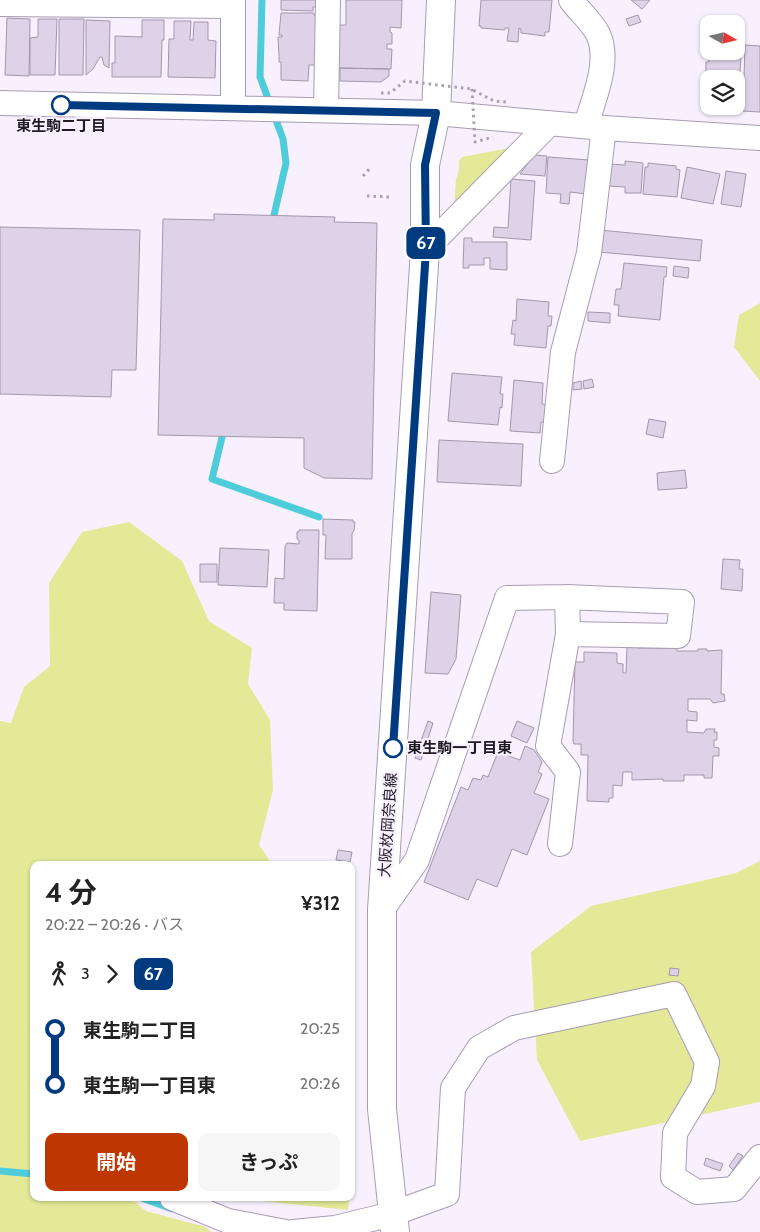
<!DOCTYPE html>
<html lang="ja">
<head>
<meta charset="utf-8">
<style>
  body { margin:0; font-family:Cabin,"Noto Sans JP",sans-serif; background:#f6f6f6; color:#222; height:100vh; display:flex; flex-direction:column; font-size:19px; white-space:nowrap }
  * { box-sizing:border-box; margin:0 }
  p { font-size:16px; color:#767676 }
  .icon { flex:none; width:28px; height:28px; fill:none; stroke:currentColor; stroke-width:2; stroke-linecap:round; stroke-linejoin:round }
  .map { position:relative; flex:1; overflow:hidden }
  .drawer { position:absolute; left:30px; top:861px; width:325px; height:340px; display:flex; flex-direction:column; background:#fff; border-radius:10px; box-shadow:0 1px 4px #0004 }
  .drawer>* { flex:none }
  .badge { padding:0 10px; border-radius:8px; font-size:18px; line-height:32px }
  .needle { width:32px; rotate:98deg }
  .fabs { position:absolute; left:700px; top:15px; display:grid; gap:10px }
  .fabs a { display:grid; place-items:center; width:45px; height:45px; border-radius:10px; background:#fff; box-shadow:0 1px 4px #0004; font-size:25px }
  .map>.badge { position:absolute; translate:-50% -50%; box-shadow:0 0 0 2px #fff }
  .legs { display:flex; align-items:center; gap:8px; height:55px; padding:0 15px; font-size:16px }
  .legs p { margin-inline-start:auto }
  .summary { display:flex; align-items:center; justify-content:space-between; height:85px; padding:0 15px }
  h1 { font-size:28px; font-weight:700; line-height:38px }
  .cta { display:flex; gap:10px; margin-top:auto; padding:10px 15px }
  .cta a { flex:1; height:58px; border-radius:10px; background:#bf3700; color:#fff; font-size:20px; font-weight:700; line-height:58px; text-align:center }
  .cta a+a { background:#f6f6f6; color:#222 }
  ul { padding:0 15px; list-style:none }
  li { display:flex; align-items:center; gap:18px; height:55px; font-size:19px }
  li i { display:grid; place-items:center; width:8px; height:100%; margin:0 6px; background:currentColor }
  li i::after { content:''; width:12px; height:12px; margin:-6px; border:4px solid; border-radius:50%; background:#fff }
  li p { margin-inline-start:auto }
  li:first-child i { background:linear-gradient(#0000 50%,currentColor 0) }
  li:last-child i { background:linear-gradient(currentColor 50%,#0000 0) }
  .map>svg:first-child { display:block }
</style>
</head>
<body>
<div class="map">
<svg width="760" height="1232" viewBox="0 0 760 1232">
  <rect width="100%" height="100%" fill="#f8f0fe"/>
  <!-- green -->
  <path fill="#e3e997" d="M 504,149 L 516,151 L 454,208 L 456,179 L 459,170 L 459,161 L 462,157 Z
    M 760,303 L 760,381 L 734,347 L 739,315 Z
    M 129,522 L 182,561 L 209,621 L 252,648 L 248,684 L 270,720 L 273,790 L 259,845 L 273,865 L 34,865 L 34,1198 L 130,1198 L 146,1211 L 206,1227 L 211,1232 L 0,1232 L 0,721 L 11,723 L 24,687 L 50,666 L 49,583 L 82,532 Z
    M 760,861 L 760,1102 L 580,1141 L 537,1060 L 531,952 L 591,906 L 736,873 Z
    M 233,1198 L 349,1198 L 348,1210 Z"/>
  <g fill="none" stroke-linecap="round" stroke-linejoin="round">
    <!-- stream -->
    <path stroke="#4eccda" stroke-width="7" d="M 262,0 L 260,77 L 283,139 L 286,163 L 272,224
      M 224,429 L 212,479 L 319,517
      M 0,1171 L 34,1174
      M 142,1198 L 172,1209"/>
  </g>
  <!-- building -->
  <path fill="#ded2e9" stroke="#a397ad" d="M 281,0 L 318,0 L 318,7 L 313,7 L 313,11 L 281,10 Z
    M 346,0 L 402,0 L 401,28 L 390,27 L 390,32 L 392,33 L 392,44 L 387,44 L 387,49 L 392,49 L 391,69 L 336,68 L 336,25 L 346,25 Z
    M 481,0 L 552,0 L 549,32 L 545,32 L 545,36 L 521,33 L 521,29 L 519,28 L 518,42 L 507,41 L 509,28 L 505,28 L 505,30 L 481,28 L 481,26 L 479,26 Z
    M 631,0 L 650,0 L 642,9 Z
    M 281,13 L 314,13 L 314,15 L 317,15 L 319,65 L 309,65 L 308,81 L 281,80 L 281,62 L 279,62 L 279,56 L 278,37 L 282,37 L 282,35 L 279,35 Z
    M 638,15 L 641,22 L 629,26 L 626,19 Z
    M 7,18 L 30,19 L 29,76 L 5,75 Z
    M 38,19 L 57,19 L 55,75 L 30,75 L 30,38 L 38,37 Z
    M 59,19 L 84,19 L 83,75 L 59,75 Z
    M 86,20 L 110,21 L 109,68 L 104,65 L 102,57 L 100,57 L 93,69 L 86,75 Z
    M 142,20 L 164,20 L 164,40 L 162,40 L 161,77 L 112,77 L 112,63 L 115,63 L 115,36 L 142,37 Z
    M 174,21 L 191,21 L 190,40 L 193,40 L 194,22 L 208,22 L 208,40 L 216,41 L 215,78 L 168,77 L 169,39 L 174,39 Z
    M 736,35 L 742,35 L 742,49 L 738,49 L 738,56 L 741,56 L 740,72 L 737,72 L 736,102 L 736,79 L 709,79 L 709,106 L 722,106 L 722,110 L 701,109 L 701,100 L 705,101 L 706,62 L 709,62 L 709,54 L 703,54 L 703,45 L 709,45 L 709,51 L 736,51 Z
    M 745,45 L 760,46 L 760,112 L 743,111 Z
    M 340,68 L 389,69 L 389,76 L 381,82 L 340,81 Z
    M 534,155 L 547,156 L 545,176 L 520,174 Z
    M 548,157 L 589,160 L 587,194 L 570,192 L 569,204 L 560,203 L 561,194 L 546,193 Z
    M 625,161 L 643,163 L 641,193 L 625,193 L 625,187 L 608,186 L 609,164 L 625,165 Z
    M 648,163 L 676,166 L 676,169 L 680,170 L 677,197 L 643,194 L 645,167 L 648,167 Z
    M 687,167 L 720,174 L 713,204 L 681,198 Z
    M 726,171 L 746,174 L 741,207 L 721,204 Z
    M 511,179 L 535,181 L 531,240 L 493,237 L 494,227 L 508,228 Z
    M 214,214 L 335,217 L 334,222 L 377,223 L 372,479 L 324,478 L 304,468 L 304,438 L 158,435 L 163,219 L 214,220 Z
    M 0,227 L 140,230 L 136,370 L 112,370 L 111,397 L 0,394 Z
    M 600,230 L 702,240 L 700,261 L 598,252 Z
    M 464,238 L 472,238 L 472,242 L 507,242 L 507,270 L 490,269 L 490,258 L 484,258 L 484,265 L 469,265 L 469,268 L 463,268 Z
    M 624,263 L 667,267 L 666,277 L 664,277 L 660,320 L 618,316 L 619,305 L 614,305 L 616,289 L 621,289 Z
    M 674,266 L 689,268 L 688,278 L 673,276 Z
    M 517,299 L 549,302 L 548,316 L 552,316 L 551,326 L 548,326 L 546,348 L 514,345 L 515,334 L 511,334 L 513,320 L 516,321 Z
    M 588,312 L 610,313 L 610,323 L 588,321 Z
    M 452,373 L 502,377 L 500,394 L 503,394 L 502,408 L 500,407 L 498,425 L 448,421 Z
    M 592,379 L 594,387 L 584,389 L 583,381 Z
    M 514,380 L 543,383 L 542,404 L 549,405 L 547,423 L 541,422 L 540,433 L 510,431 Z
    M 581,381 L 582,389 L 573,390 L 573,383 Z
    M 649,419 L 666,422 L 663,438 L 646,434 Z
    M 439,440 L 523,444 L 521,486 L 437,482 Z
    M 685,470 L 687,488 L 658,490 L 657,473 Z
    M 323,519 L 353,520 L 353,522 L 355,522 L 354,531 L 352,533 L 352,559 L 325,559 L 326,535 L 323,535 Z
    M 299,530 L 319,530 L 317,611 L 284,610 L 284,603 L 274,603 L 275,578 L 284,579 L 285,547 L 287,543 L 299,544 L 299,540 L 297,539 L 297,532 L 299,532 Z
    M 220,548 L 269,550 L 267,587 L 218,585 Z
    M 723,559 L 740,560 L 739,569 L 743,569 L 742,591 L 721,589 Z
    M 200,564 L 217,564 L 217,582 L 200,582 Z
    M 431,592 L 461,595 L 456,659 L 448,674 L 425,673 Z
    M 627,646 L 637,647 L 637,648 L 677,648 L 677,651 L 698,651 L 698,649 L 707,649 L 707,651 L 722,650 L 721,694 L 724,694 L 725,701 L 713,703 L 710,699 L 688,699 L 688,711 L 697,712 L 697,721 L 687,720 L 687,732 L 704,733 L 706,729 L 715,729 L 714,732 L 717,732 L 717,740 L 714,740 L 714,747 L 719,748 L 719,756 L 713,756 L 712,778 L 704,778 L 704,775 L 684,775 L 684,781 L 663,781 L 663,779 L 632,780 L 632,772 L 623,772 L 622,786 L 613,785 L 613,798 L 609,798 L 609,802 L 587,801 L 588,755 L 581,755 L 581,744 L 574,744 L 573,741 L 575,662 L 584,662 L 584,652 L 617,653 L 617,663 L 623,664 L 623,673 L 626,673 Z
    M 428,721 L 433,723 L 421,760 L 415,758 Z
    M 517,721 L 534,728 L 527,743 L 511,736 Z
    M 525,746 L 534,750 L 542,762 L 538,772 L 542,774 L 534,793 L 549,799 L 527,855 L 512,849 L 497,887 L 477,879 L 468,900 L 424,882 L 461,787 L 468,790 L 473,778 L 481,780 L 483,775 L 488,777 L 498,752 L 520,760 Z
    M 338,850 L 352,852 L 350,862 L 336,860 Z
    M 670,968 L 679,969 L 678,976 L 669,975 Z
    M 738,1153 L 743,1156 L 733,1170 L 729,1166 Z
    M 706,1158 L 723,1164 L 720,1171 L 704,1165 Z"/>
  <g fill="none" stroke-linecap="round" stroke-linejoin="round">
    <!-- minor casing -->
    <g stroke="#a89cb2" stroke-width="26">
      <path id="minor" d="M 233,0 L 233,108
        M 571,0 C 579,11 592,22 598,34 C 611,62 593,99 586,126
        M 0,4 L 233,6
        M 0,103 L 436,113 L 604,128 L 760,138
        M 326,110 L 328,0
        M 425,250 L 549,124
        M 552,461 L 563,352 L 589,253 L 604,128
        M 560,844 L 568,772 L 548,746 L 568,634 L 567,597
        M 382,910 L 417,860 L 507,598 L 567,597 L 682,602 L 678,636 L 568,634
        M 172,1198 L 228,1221 L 286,1232
        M 293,1232 L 335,1228 L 392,1214 L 447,1194 L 453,1088 L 479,1048 L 514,1028 L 674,994 L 707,1062 L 703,1086 L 675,1133 L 673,1177 L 697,1192 L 734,1189 L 760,1157"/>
    </g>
    <!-- major casing -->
    <g stroke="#a89cb2" stroke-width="30">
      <path id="major" d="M 395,1232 L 382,1109 L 382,910 L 425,250 L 425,165 L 436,113 L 441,0"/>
    </g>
    <!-- path -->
    <path stroke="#a9a2ae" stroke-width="3" stroke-dasharray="2.5 4" stroke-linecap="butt" d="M 363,176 L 371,167
      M 367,196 L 389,197"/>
    <!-- minor -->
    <use href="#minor" stroke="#fff" stroke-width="24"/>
    <!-- major -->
    <use href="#major" stroke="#fff" stroke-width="28"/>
    <!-- path-bridge -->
    <path stroke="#a9a2ae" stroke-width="3" stroke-dasharray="2.5 4" stroke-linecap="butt" d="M 472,89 L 475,142 L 493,137
      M 381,93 L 390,93 L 405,81 L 471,89 L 494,101 L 506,102"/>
  </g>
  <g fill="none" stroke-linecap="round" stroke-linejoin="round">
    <!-- line-1 casing -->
    <g stroke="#fff" stroke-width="11">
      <path id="line-1" d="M 61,105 L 436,113 L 425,165 L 426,250 L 393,748"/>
    </g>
    <!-- line-1 -->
    <use href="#line-1" stroke="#003b80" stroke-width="8"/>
  </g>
  <!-- markers -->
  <g fill="#fff" stroke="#003b80" stroke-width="2.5">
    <circle cx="61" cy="105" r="9"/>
    <circle cx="393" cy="748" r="9"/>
  </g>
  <g text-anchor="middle" stroke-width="4.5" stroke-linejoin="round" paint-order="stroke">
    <!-- stop labels -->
    <g font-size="15" font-weight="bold" fill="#201b23" stroke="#f8f0fe">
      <text x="61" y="131">東生駒二丁目</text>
      <text x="407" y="753" text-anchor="start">東生駒一丁目東</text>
    </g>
    <!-- street labels -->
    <g font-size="15" fill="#201b23" stroke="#f8f0fe">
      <text transform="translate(388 825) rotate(-86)" y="5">大阪枚岡奈良線</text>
    </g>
  </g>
</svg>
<div class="fabs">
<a><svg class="needle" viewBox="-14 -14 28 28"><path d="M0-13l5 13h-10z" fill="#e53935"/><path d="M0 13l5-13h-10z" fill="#767676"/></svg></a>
<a><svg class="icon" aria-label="layers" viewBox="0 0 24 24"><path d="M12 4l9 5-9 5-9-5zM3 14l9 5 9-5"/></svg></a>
</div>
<b class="badge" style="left:426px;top:243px;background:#003b80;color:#fff">67</b>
<section class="drawer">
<div class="summary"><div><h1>4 分</h1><p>20:22 – 20:26 · バス</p></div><b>¥312</b></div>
<div class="legs"><svg class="icon" aria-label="walk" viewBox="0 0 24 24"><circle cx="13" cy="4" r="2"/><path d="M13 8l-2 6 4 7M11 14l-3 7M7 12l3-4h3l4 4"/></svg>3<svg class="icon" aria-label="forward" viewBox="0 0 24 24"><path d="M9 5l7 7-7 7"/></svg><b class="badge" style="background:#003b80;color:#fff">67</b></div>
<ul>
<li><i style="color:#003b80"></i><b>東生駒二丁目</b><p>20:25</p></li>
<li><i style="color:#003b80"></i><b>東生駒一丁目東</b><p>20:26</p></li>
</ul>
<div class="cta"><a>開始</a><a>きっぷ</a></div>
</section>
</div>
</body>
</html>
